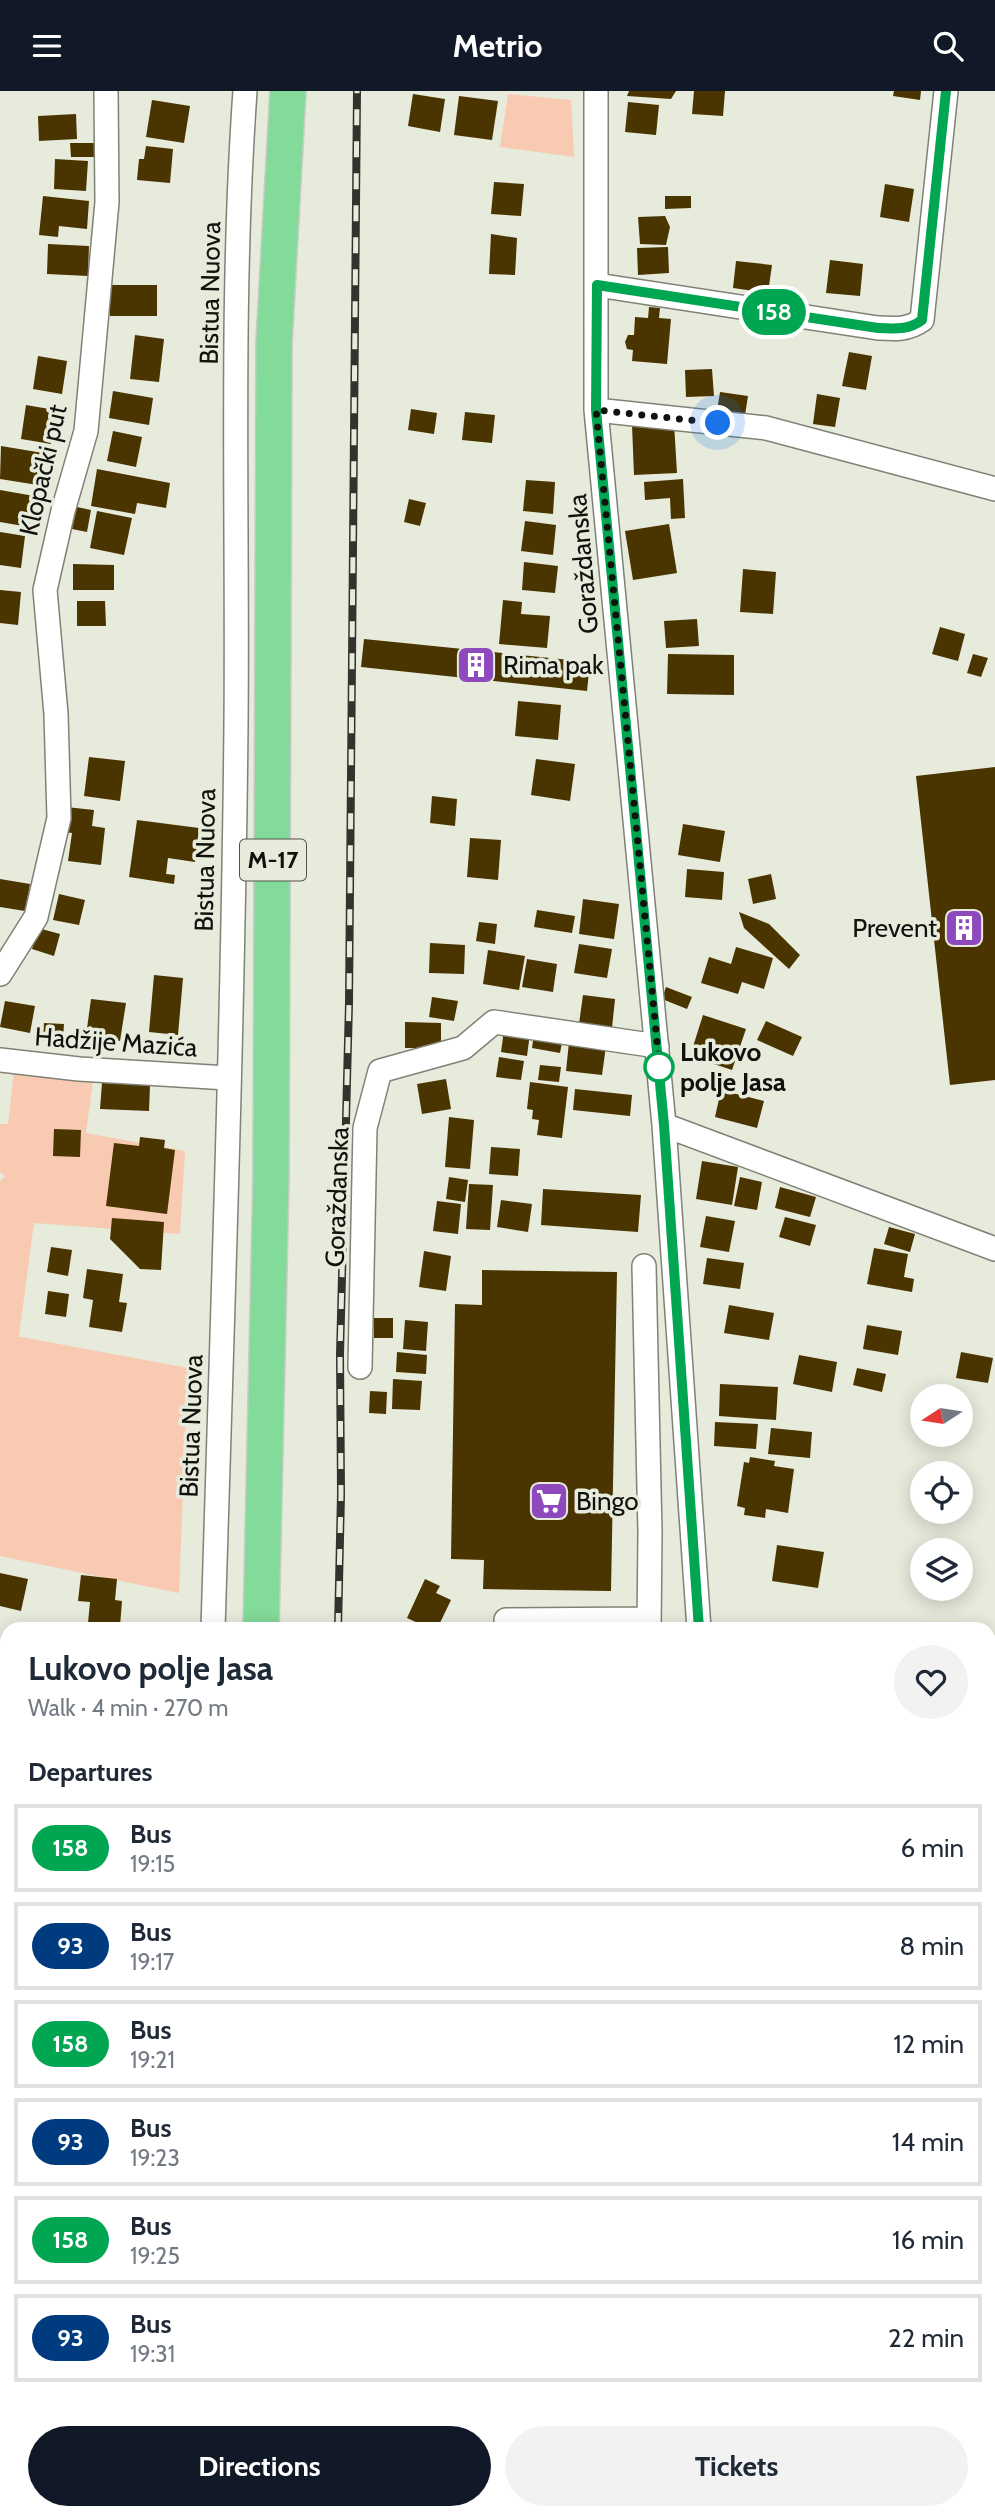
<!DOCTYPE html>
<html lang="en">
<head>
<meta charset="utf-8">
<style>
  body { margin:0; font-family:Cabin,sans-serif; background:#f2f2f3; color:#1f2937; height:100vh; display:flex; flex-direction:column; font-size:26px; white-space:nowrap }
  * { box-sizing:border-box; margin:0 }
  p { font-size:23px; color:#747a83 }
  .icon { flex:none; width:38px; height:38px; fill:none; stroke:currentColor; stroke-width:2; stroke-linecap:round; stroke-linejoin:round }
  .map { position:relative; flex:1; overflow:hidden }
  .details { position:absolute; left:0px; top:1531px; width:996px; height:898px; display:flex; flex-direction:column; background:#fff; border-radius:21px 21px 0 0; box-shadow:0 4px 18px #0003 }
  .details>* { flex:none }
  .badge { padding:0 14px; border-radius:23px; font-size:24px; line-height:46px }
  .needle { width:46px; rotate:258deg }
  .buttons { position:absolute; left:910px; top:1293px; display:grid; gap:14px }
  .buttons a { display:grid; place-items:center; width:63px; height:63px; border-radius:50%; background:#fff; box-shadow:0 4px 18px #0003; font-size:35px }
  .you { position:absolute; width:35px; height:35px; margin:-18px; border:5px solid #fff; border-radius:50%; background:#1a73e8; box-shadow:0 0 0 10px #1a73e833 }
  .map>.badge { position:absolute; translate:-50% -50%; box-shadow:0 0 0 4px #fff }
  h2 { padding:0 28px; font-size:26px; line-height:63px }
  .round { display:grid; place-items:center; flex:none; width:74px; height:74px; border-radius:37px; background:#f2f2f3 }
  .headline { display:flex; align-items:center; justify-content:space-between; height:119px; padding:0 28px }
  h1 { font-size:33px; font-weight:800; line-height:52px }
  .primary-button { display:flex; gap:14px; margin-top:auto; padding:14px 28px }
  .primary-button a { flex:1; height:80px; border-radius:42px; background:#111827; color:#fff; font-size:28px; font-weight:800; line-height:80px; text-align:center }
  .primary-button a+a { background:#f2f2f3; color:#1f2937 }
  ul { padding:0; list-style:none }
  li { display:flex; align-items:center; gap:21px; height:88px; margin:0 14px 10px; padding:0 14px; border:4px solid #e0e1e3; border-radius:0px }
  li div { flex:1 }
  li b { display:block; font-size:26px }
  li em { font-style:normal }
  li .badge { min-width:77px; font-weight:700; text-align:center }
  header { display:flex; justify-content:space-between; align-items:center; height:91px; padding:0 28px; background:#111827; color:#fff; font-size:32px; font-weight:800 }
  .map>svg:first-child { display:block }
</style>
</head>
<body>
<header><svg class="icon" aria-label="menu" viewBox="0 0 24 24"><path d="M4 6h16M4 12h16M4 18h16"/></svg>Metrio<svg class="icon" aria-label="search" viewBox="0 0 24 24"><circle cx="10" cy="10" r="6"/><path d="M15 15l6 6"/></svg></header>
<div class="map">
<svg width="995" height="2428" viewBox="0 0 995 2428">
  <rect width="100%" height="100%" fill="#e7ebdc"/>
  <!-- green -->
  <path fill="#f7cab1" d="M 508,3 L 571,9 L 574,66 L 500,56 Z
    M 14,979 L 94,982 L 86,1042 L 185,1060 L 180,1143 L 34,1132 L 19,1245 L 16,1245 L 188,1277 L 179,1502 L 0,1465 L 0,1090 L 5,1085 L 0,1081 L 0,1033 L 8,1033 Z"/>
  <!-- water -->
  <path fill="#4da99e" stroke="#3b7c72" stroke-width="2" d="M 995,1682 L 995,2428 L 946,2428 L 944,2422 L 989,2422 L 989,1694 Z"/>
  <!-- building -->
  <path fill="#4a3400" d="M 629,0 L 676,0 L 671,8 L 627,5 Z
    M 694,0 L 725,0 L 723,25 L 692,23 Z
    M 894,0 L 921,0 L 920,9 L 893,5 Z
    M 413,3 L 445,8 L 440,41 L 408,35 Z
    M 459,5 L 498,10 L 492,49 L 454,44 Z
    M 152,9 L 190,15 L 184,52 L 146,46 Z
    M 628,11 L 659,14 L 656,44 L 625,41 Z
    M 76,23 L 77,48 L 39,50 L 38,25 Z
    M 70,52 L 101,52 L 102,66 L 71,66 Z
    M 146,55 L 173,58 L 170,92 L 137,89 L 139,68 L 144,68 Z
    M 55,68 L 88,70 L 86,100 L 54,98 Z
    M 494,91 L 524,93 L 521,125 L 491,123 Z
    M 885,93 L 914,98 L 909,131 L 880,126 Z
    M 43,105 L 89,110 L 87,138 L 59,135 L 58,146 L 39,144 Z
    M 665,105 L 691,105 L 691,117 L 665,118 Z
    M 665,125 L 670,136 L 666,154 L 640,153 L 638,126 Z
    M 491,143 L 517,147 L 515,184 L 489,183 Z
    M 48,153 L 89,155 L 88,185 L 47,183 Z
    M 668,156 L 669,182 L 638,184 L 637,157 Z
    M 830,169 L 863,173 L 860,205 L 826,202 Z
    M 736,170 L 772,174 L 768,202 L 733,197 Z
    M 110,194 L 157,194 L 157,225 L 110,225 Z
    M 649,216 L 660,217 L 659,227 L 671,228 L 667,273 L 632,270 L 633,259 L 627,258 L 625,251 L 628,244 L 634,244 L 635,226 L 648,227 Z
    M 135,244 L 164,248 L 159,291 L 130,288 Z
    M 849,261 L 872,265 L 866,299 L 842,295 Z
    M 38,265 L 67,270 L 62,303 L 33,298 Z
    M 712,278 L 714,305 L 686,306 L 685,279 Z
    M 113,300 L 153,307 L 149,334 L 109,327 Z
    M 720,301 L 748,305 L 745,324 L 717,320 Z
    M 817,303 L 840,307 L 835,336 L 813,333 Z
    M 26,314 L 55,319 L 51,353 L 21,348 Z
    M 411,318 L 437,322 L 434,343 L 408,339 Z
    M 465,321 L 495,324 L 492,352 L 462,349 Z
    M 674,332 L 677,382 L 634,384 L 632,334 Z
    M 113,340 L 142,346 L 136,376 L 107,370 Z
    M 1,355 L 43,362 L 38,394 L 0,388 Z
    M 97,378 L 170,392 L 166,417 L 137,412 L 135,423 L 91,415 Z
    M 683,388 L 685,427 L 671,428 L 670,407 L 645,409 L 644,391 Z
    M 526,389 L 555,391 L 553,423 L 523,420 Z
    M 0,399 L 34,405 L 29,436 L 0,431 Z
    M 409,408 L 426,412 L 420,435 L 404,431 Z
    M 77,416 L 91,419 L 87,441 L 72,438 Z
    M 97,420 L 132,427 L 124,464 L 90,457 Z
    M 525,430 L 556,434 L 553,464 L 521,460 Z
    M 669,433 L 677,482 L 633,489 L 625,440 Z
    M 0,441 L 25,445 L 21,477 L 0,474 Z
    M 524,471 L 558,475 L 555,502 L 522,499 Z
    M 73,473 L 114,474 L 114,499 L 73,499 Z
    M 743,478 L 776,481 L 773,523 L 740,521 Z
    M 0,499 L 21,501 L 18,534 L 0,532 Z
    M 503,509 L 522,511 L 521,523 L 550,525 L 547,557 L 499,553 Z
    M 77,510 L 105,510 L 106,535 L 77,535 Z
    M 697,528 L 699,555 L 666,557 L 664,530 Z
    M 940,536 L 965,543 L 958,570 L 932,563 Z
    M 364,548 L 590,571 L 587,600 L 361,576 Z
    M 668,563 L 734,564 L 734,604 L 667,603 Z
    M 973,563 L 988,567 L 981,586 L 967,582 Z
    M 518,610 L 561,614 L 558,649 L 515,645 Z
    M 89,666 L 125,670 L 120,710 L 84,705 Z
    M 536,668 L 575,673 L 570,710 L 531,704 Z
    M 995,676 L 995,989 L 950,994 L 916,685 Z
    M 432,705 L 457,708 L 455,735 L 430,732 Z
    M 66,716 L 94,719 L 92,735 L 105,737 L 101,774 L 68,770 L 72,742 L 63,741 Z
    M 137,729 L 199,737 L 195,771 L 168,767 L 166,783 L 175,784 L 174,793 L 129,786 Z
    M 683,733 L 725,740 L 720,771 L 678,764 Z
    M 470,747 L 501,749 L 498,789 L 467,786 Z
    M 687,778 L 724,781 L 722,809 L 685,806 Z
    M 771,783 L 776,808 L 753,813 L 748,788 Z
    M 0,788 L 30,793 L 25,820 L 0,816 Z
    M 59,803 L 85,809 L 79,834 L 53,829 Z
    M 583,808 L 619,813 L 614,848 L 579,843 Z
    M 537,819 L 575,825 L 572,842 L 534,836 Z
    M 739,821 L 769,833 L 800,864 L 789,878 L 744,837 Z
    M 479,831 L 497,833 L 495,853 L 476,850 Z
    M 38,837 L 60,843 L 54,865 L 32,858 Z
    M 430,852 L 465,854 L 464,883 L 429,882 Z
    M 579,853 L 612,858 L 607,887 L 574,882 Z
    M 736,856 L 773,867 L 764,898 L 742,891 L 738,903 L 701,892 L 709,866 L 731,873 Z
    M 488,859 L 525,865 L 519,899 L 483,893 Z
    M 527,868 L 557,873 L 553,901 L 522,896 Z
    M 154,884 L 183,887 L 178,944 L 149,941 Z
    M 666,896 L 692,906 L 687,918 L 662,908 Z
    M 583,904 L 615,908 L 612,937 L 579,933 Z
    M 432,906 L 458,910 L 454,930 L 429,926 Z
    M 91,908 L 126,912 L 120,950 L 86,945 Z
    M 5,910 L 35,915 L 30,942 L 0,936 Z
    M 703,924 L 746,938 L 732,979 L 690,965 Z
    M 766,930 L 802,946 L 793,965 L 757,949 Z
    M 405,931 L 441,932 L 441,957 L 405,957 Z
    M 44,932 L 64,933 L 63,948 L 43,947 Z
    M 504,939 L 530,942 L 527,965 L 501,961 Z
    M 534,943 L 563,947 L 560,962 L 532,957 Z
    M 569,951 L 606,955 L 602,984 L 566,980 Z
    M 499,966 L 524,970 L 521,989 L 496,986 Z
    M 540,974 L 561,976 L 559,991 L 538,989 Z
    M 446,988 L 451,1018 L 422,1023 L 417,993 Z
    M 530,991 L 568,996 L 562,1047 L 537,1044 L 539,1029 L 532,1028 L 533,1019 L 527,1018 Z
    M 102,992 L 150,994 L 149,1020 L 100,1018 Z
    M 575,998 L 632,1004 L 630,1025 L 573,1019 Z
    M 721,999 L 764,1010 L 757,1037 L 715,1026 Z
    M 449,1026 L 474,1029 L 470,1078 L 445,1076 Z
    M 54,1038 L 81,1039 L 80,1066 L 53,1065 Z
    M 140,1046 L 165,1049 L 164,1057 L 175,1059 L 167,1123 L 106,1115 L 114,1052 L 139,1055 Z
    M 491,1056 L 520,1058 L 518,1085 L 489,1083 Z
    M 702,1070 L 738,1076 L 732,1114 L 696,1108 Z
    M 449,1086 L 468,1089 L 465,1111 L 446,1108 Z
    M 740,1086 L 762,1091 L 757,1119 L 734,1115 Z
    M 469,1093 L 493,1094 L 490,1139 L 466,1138 Z
    M 780,1096 L 816,1106 L 810,1126 L 775,1117 Z
    M 543,1098 L 641,1104 L 638,1141 L 541,1134 Z
    M 501,1109 L 532,1113 L 528,1141 L 497,1136 Z
    M 437,1110 L 461,1113 L 458,1143 L 433,1140 Z
    M 706,1125 L 735,1130 L 729,1161 L 700,1156 Z
    M 785,1126 L 816,1134 L 810,1155 L 779,1146 Z
    M 112,1127 L 164,1131 L 161,1179 L 140,1178 L 110,1148 Z
    M 889,1136 L 915,1143 L 910,1161 L 884,1153 Z
    M 51,1156 L 72,1159 L 68,1185 L 47,1181 Z
    M 874,1157 L 908,1163 L 904,1186 L 914,1188 L 912,1201 L 867,1193 Z
    M 424,1160 L 451,1165 L 446,1200 L 419,1196 Z
    M 707,1167 L 744,1172 L 740,1198 L 703,1193 Z
    M 87,1178 L 123,1183 L 119,1211 L 127,1212 L 122,1241 L 89,1236 L 93,1209 L 83,1207 Z
    M 482,1179 L 617,1181 L 611,1500 L 483,1498 L 484,1469 L 451,1468 L 455,1213 L 482,1214 Z
    M 48,1200 L 69,1203 L 66,1226 L 45,1223 Z
    M 729,1214 L 774,1222 L 769,1249 L 724,1242 Z
    M 374,1227 L 393,1227 L 393,1247 L 374,1247 Z
    M 405,1229 L 428,1231 L 426,1260 L 403,1258 Z
    M 867,1234 L 902,1240 L 898,1264 L 863,1258 Z
    M 397,1261 L 427,1264 L 426,1283 L 396,1281 Z
    M 961,1261 L 993,1267 L 988,1292 L 956,1287 Z
    M 799,1264 L 837,1271 L 832,1301 L 793,1293 Z
    M 857,1277 L 886,1283 L 882,1301 L 853,1294 Z
    M 393,1288 L 422,1290 L 420,1319 L 392,1318 Z
    M 720,1293 L 778,1296 L 776,1329 L 719,1325 Z
    M 370,1300 L 387,1301 L 386,1323 L 369,1322 Z
    M 715,1331 L 758,1333 L 756,1358 L 714,1355 Z
    M 771,1337 L 812,1341 L 810,1367 L 768,1363 Z
    M 750,1366 L 775,1370 L 774,1375 L 794,1378 L 788,1422 L 766,1418 L 765,1427 L 744,1424 L 745,1417 L 737,1415 L 744,1371 L 749,1372 Z
    M 777,1454 L 824,1461 L 818,1497 L 772,1490 Z
    M 0,1482 L 28,1488 L 21,1520 L 0,1515 Z
    M 81,1484 L 117,1488 L 115,1509 L 122,1510 L 120,1535 L 88,1532 L 90,1511 L 78,1510 Z
    M 425,1488 L 440,1495 L 436,1502 L 451,1509 L 437,1538 L 431,1538 L 407,1527 Z
    M 0,1565 L 7,1567 L 7,1595 L 0,1594 Z
    M 0,1698 L 7,1699 L 1,1727 L 0,1726 Z
    M 4,2085 L 7,2085 L 7,2422 L 51,2422 L 51,2428 L 0,2428 L 0,2178 Z
    M 389,2422 L 438,2422 L 436,2428 L 388,2428 Z
    M 610,2422 L 647,2422 L 646,2428 L 609,2428 Z
    M 706,2422 L 745,2422 L 744,2427 L 706,2424 Z
    M 793,2422 L 829,2422 L 829,2424 L 794,2428 Z"/>
  <g fill="none" stroke-linecap="round" stroke-linejoin="round">
    <!-- minor casing -->
    <g stroke="#7f8275" stroke-width="26">
      <path id="minor" d="M 596,0 L 596,319 L 664,1034 L 699,1538
        M 597,194 L 878,237 C 895,238 908,239 922,229 L 946,0
        M 596,319 L 766,337 L 995,398
        M 0,883 L 36,826 L 59,727 L 56,623 L 45,499 L 63,420 L 86,340 L 107,111 L 106,0
        M 0,969 L 79,978 L 228,987
        M 664,1034 L 995,1158
        M 644,1175 L 650,1442 L 649,1538
        M 360,1276 L 365,1037 L 380,980 L 463,957 L 494,931 L 657,955
        M 506,1529 L 649,1528
        M 213,1538 C 222,1237 233,935 236,634 C 238,423 230,211 245,0
        M 0,1760 L 7,1760
        M 989,2258 L 995,2256
        M 223,2422 L 223,2428
        M 781,2422 L 781,2428
        M 96,2428 L 96,2422
        M 533,2428 L 538,2422"/>
    </g>
    <!-- highway casing -->
    <g stroke="#cbcbca" stroke-width="38">
      <path id="highway" d="M 261,1538 L 271,1085 L 274,252 L 288,0
        M 254,2422 L 254,2428"/>
    </g>
    <!-- minor -->
    <use href="#minor" stroke="#fff" stroke-width="23"/>
    <!-- highway -->
    <use href="#highway" stroke="#82db99" stroke-width="35"/>
    <!-- rail casing -->
    <g stroke="#32332c" stroke-width="8">
      <path id="rail" d="M 338,1538 L 341,1403 L 340,1263 L 349,912 L 357,0
        M 332,2428 L 332,2422"/>
    </g>
    <!-- rail -->
    <use href="#rail" stroke="#e7ebdc" stroke-width="5" stroke-dasharray="16" stroke-linecap="butt"/>
  </g>
  <g fill="none" stroke-linecap="round" stroke-linejoin="round">
    <!-- line casing -->
    <g stroke="#fff" stroke-width="16">
      <path id="line" d="M 699,1538 L 664,1034 L 596,319 L 597,194 L 878,237 C 895,238 909,239 922,229 L 946,0"/>
    </g>
    <!-- line -->
    <use href="#line" stroke="#00a651" stroke-width="10"/>
    <!-- walk -->
    <path stroke="#11120d" stroke-width="7" stroke-dasharray="0 12.6" d="M 659,976 L 660,982 L 596,319 L 718,332"/>
  </g>
  <!-- icons -->
  <defs>
    <g id="building-square" transform="scale(2.0125)"><rect x="-9" y="-9" width="18" height="18" rx="4" fill="#8e4abd" stroke="#e7ebdc"/><path d="M-4-6H4V6H1V3H-1V6H-4ZM-2.5-4.3h1.7v1.8h-1.7ZM.8-4.3h1.7v1.8H.8ZM-2.5-1h1.7V.8h-1.7ZM.8-1h1.7V.8H.8Z" fill="#fff"/></g>
    <g id="supermarket-square" transform="scale(2.0125)"><rect x="-9" y="-9" width="18" height="18" rx="4" fill="#8e4abd" stroke="#e7ebdc"/><path d="M-6-5.5h2.5l.6 2H6L4.5 2H-2.5L-4.4-4H-6ZM-1.5 3.2a1.3 1.3 0 1 0 .1 0ZM3 3.2a1.3 1.3 0 1 0 .1 0Z" fill="#fff"/></g>
  </defs>
  <g fill-rule="evenodd">
    <use href="#building-square" x="476" y="574"/>
    <use href="#building-square" x="964" y="837"/>
    <use href="#supermarket-square" x="549" y="1410"/>
  </g>
  <!-- markers -->
  <circle fill="#fff" stroke="#00a651" stroke-width="3.5" cx="659" cy="976" r="14"/>
  <g text-anchor="middle" stroke-width="7" stroke-linejoin="round" paint-order="stroke">
    <!-- shield labels -->
    <rect fill="#e7ebdc" stroke="#51534b" stroke-width="2" x="240" y="748.5" width="66" height="41" rx="5"/>
    <g font-size="24" font-weight="bold" fill="#11120d">
      <text x="273" y="777">M-17</text>
    </g>
    <!-- street labels -->
    <g font-size="26" fill="#11120d" stroke="#e7ebdc">
      <text transform="translate(210 202) rotate(-89)" y="9">Bistua Nuova</text>
      <text transform="translate(43 379) rotate(-77)" y="9">Klopački put</text>
      <text transform="translate(583 473) rotate(-95)" y="9">Goraždanska</text>
      <text transform="translate(205 769) rotate(-89)" y="9">Bistua Nuova</text>
      <text transform="translate(116 951) rotate(4)" y="9">Hadžije Mazića</text>
      <text transform="translate(337 1106) rotate(-88)" y="9">Goraždanska</text>
      <text transform="translate(191 1335) rotate(-88)" y="9">Bistua Nuova</text>
    </g>
    <!-- poi labels -->
    <g font-size="26" fill="#11120d" stroke="#e7ebdc" text-anchor="start">
      <text x="503" y="583">Rima pak</text>
      <text x="937" y="846" text-anchor="end">Prevent</text>
      <text x="576" y="1419">Bingo</text>
    </g>
    <!-- stop labels -->
    <g font-size="26" font-weight="bold" fill="#11120d" stroke="#e7ebdc" text-anchor="start">
      <text x="680" y="970">Lukovo<tspan x="680" dy="30">polje Jasa</tspan></text>
    </g>
  </g>
</svg>
<div class="buttons">
<a><svg class="needle" viewBox="-14 -14 28 28"><path d="M0-13l5 13h-10z" fill="#e53935"/><path d="M0 13l5-13h-10z" fill="#747a83"/></svg></a>
<a><svg class="icon" aria-label="locate" viewBox="0 0 24 24"><circle cx="12" cy="12" r="6"/><path d="M12 2v4M12 18v4M2 12h4M18 12h4"/></svg></a>
<a><svg class="icon" aria-label="layers" viewBox="0 0 24 24"><path d="M12 4l9 5-9 5-9-5zM3 14l9 5 9-5"/></svg></a>
</div>
<div class="you" style="left:718px;top:332px"></div>
<b class="badge" style="left:774px;top:221px;background:#00a651;color:#fff">158</b>
<section class="details">
<div class="headline"><div><h1>Lukovo polje Jasa</h1><p>Walk · 4 min · 270 m</p></div><a class="round"><svg class="icon" aria-label="heart" viewBox="0 0 24 24"><path d="M12 20l-8-8c-3-5 5-10 8-4 3-6 11-1 8 4z"/></svg></a></div>
<h2>Departures</h2>
<ul>
<li><span class="badge" style="background:#00a651;color:#fff">158</span><div><b>Bus</b><p>19:15</p></div><em>6 min</em></li>
<li><span class="badge" style="background:#003b80;color:#fff">93</span><div><b>Bus</b><p>19:17</p></div><em>8 min</em></li>
<li><span class="badge" style="background:#00a651;color:#fff">158</span><div><b>Bus</b><p>19:21</p></div><em>12 min</em></li>
<li><span class="badge" style="background:#003b80;color:#fff">93</span><div><b>Bus</b><p>19:23</p></div><em>14 min</em></li>
<li><span class="badge" style="background:#00a651;color:#fff">158</span><div><b>Bus</b><p>19:25</p></div><em>16 min</em></li>
<li><span class="badge" style="background:#003b80;color:#fff">93</span><div><b>Bus</b><p>19:31</p></div><em>22 min</em></li>
</ul>
<div class="primary-button"><a>Directions</a><a>Tickets</a></div>
</section>
</div>
</body>
</html>
